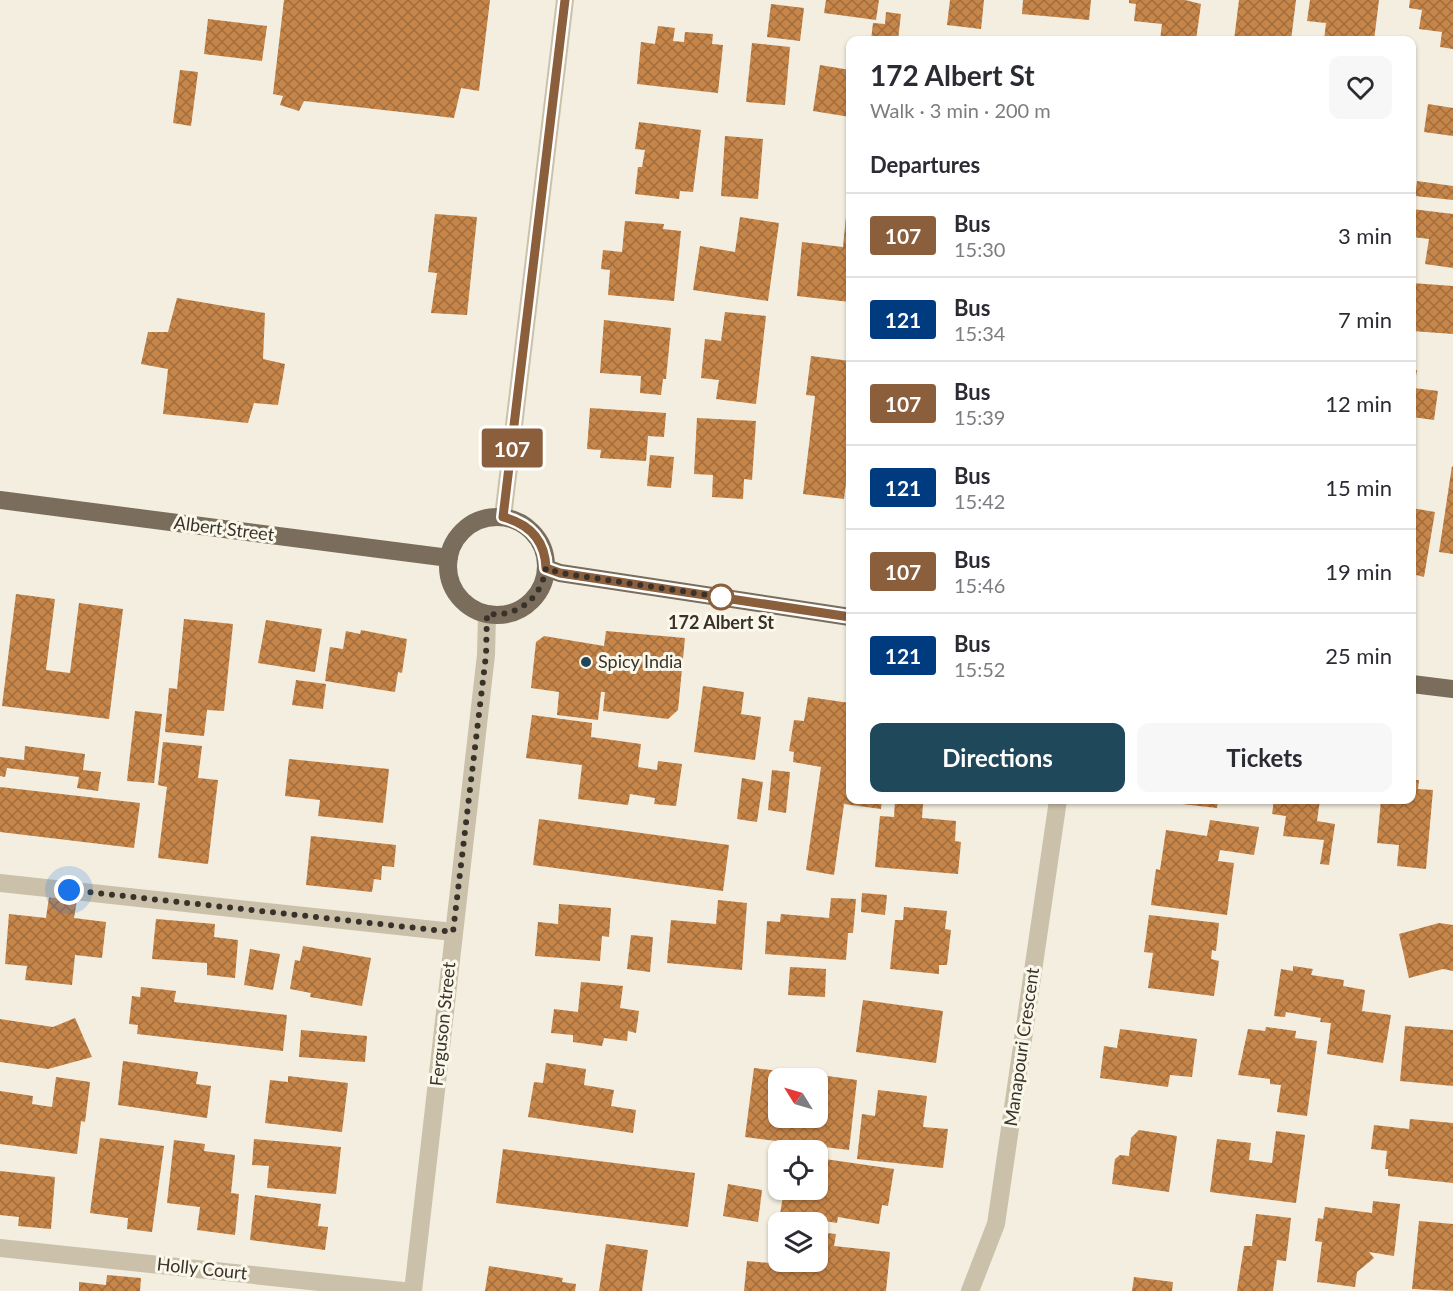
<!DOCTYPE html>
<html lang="en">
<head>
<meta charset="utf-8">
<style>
  body { margin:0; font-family:Lato,sans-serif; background:#f7f7f7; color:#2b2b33; height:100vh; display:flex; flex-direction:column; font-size:22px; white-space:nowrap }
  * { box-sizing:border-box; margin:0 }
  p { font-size:20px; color:#7c7c81 }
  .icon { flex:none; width:33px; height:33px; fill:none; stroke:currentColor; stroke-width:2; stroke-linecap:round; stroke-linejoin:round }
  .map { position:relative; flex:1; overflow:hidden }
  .sheet { position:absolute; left:846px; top:36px; width:570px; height:768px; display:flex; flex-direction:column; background:#fff; border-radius:12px; box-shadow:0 2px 4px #0004 }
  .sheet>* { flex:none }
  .badge { padding:0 12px; border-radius:4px; font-size:21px; line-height:39px }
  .needle { width:39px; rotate:307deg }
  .buttons { position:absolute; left:768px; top:1068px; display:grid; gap:12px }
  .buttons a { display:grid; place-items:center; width:60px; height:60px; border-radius:12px; background:#fff; box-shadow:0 2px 4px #0004; font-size:30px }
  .you { position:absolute; width:30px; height:30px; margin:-15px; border:4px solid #fff; border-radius:50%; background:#1a73e8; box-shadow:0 0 0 9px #1a73e833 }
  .map>.badge { position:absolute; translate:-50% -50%; box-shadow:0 0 0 3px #fff }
  h2 { padding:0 24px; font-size:22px; line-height:54px }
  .round { display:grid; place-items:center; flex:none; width:63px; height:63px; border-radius:12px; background:#f7f7f7 }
  .overview { display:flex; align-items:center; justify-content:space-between; height:102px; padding:0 24px }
  h1 { font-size:28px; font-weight:700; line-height:45px }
  .button { display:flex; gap:12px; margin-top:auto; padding:12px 24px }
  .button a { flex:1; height:69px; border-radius:12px; background:#1f495b; color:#fff; font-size:24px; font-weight:700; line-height:69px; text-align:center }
  .button a+a { background:#f7f7f7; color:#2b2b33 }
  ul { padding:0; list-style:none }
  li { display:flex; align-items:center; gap:18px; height:84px; padding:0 24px; border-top:2px solid #e1e1e2 }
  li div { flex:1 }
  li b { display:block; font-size:22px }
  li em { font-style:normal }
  li .badge { min-width:66px; font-weight:700; text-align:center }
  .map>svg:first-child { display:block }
</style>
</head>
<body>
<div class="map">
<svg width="1453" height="1291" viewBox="0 0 1453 1291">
  <defs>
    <pattern id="building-cross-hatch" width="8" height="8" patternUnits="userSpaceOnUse" patternTransform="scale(1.5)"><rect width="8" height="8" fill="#c68549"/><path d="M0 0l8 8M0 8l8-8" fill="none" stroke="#a26d3d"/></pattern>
  </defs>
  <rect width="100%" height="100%" fill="#f3eedf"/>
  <!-- building -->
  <path fill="url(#building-cross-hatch)" d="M 284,0 L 490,0 L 479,91 L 461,88 L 454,118 L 304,101 L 299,111 L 280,105 L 283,96 L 273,94 Z
    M 826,0 L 879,0 L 876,20 L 824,13 Z
    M 950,0 L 984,0 L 981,29 L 947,25 Z
    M 1023,0 L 1091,0 L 1089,20 L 1022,14 Z
    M 1129,0 L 1185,0 L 1201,4 L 1196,40 L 1160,40 L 1162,24 L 1134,21 L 1136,4 L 1129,3 Z
    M 1239,0 L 1296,0 L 1291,40 L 1234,40 Z
    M 1310,0 L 1379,0 L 1374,40 L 1324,40 L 1326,23 L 1307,21 Z
    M 1410,0 L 1453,0 L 1453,49 L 1440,47 L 1442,32 L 1419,29 L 1422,10 L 1409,8 Z
    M 771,4 L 804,8 L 800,41 L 767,37 Z
    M 886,12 L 901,14 L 898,40 L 871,40 L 873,23 L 885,24 Z
    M 208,19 L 267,26 L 262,61 L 204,54 Z
    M 658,26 L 675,28 L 673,41 L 684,42 L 685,32 L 713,34 L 712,44 L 723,45 L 718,93 L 637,84 L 641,42 L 655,44 Z
    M 752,43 L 790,47 L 785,105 L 746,102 Z
    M 820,65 L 850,70 L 850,117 L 813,111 Z
    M 180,70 L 198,72 L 191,126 L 173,123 Z
    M 1428,104 L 1453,108 L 1453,136 L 1424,132 Z
    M 639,122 L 701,130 L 693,192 L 680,191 L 679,199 L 635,194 L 638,167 L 642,167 L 645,150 L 635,149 Z
    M 725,136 L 763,139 L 758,199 L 721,196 Z
    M 1417,181 L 1453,186 L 1453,200 L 1415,196 Z
    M 848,197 L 850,302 L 797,296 L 802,242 L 843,247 Z
    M 1412,209 L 1453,214 L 1453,268 L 1425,264 L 1429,239 L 1412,237 Z
    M 435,214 L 477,217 L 467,315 L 431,313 L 437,273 L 428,272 Z
    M 740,217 L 779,223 L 768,301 L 693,290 L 700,246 L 735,252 Z
    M 625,221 L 664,224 L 663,229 L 681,231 L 674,301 L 608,295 L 610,270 L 601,269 L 603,250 L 622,252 Z
    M 1412,283 L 1453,286 L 1453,334 L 1412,331 Z
    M 177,298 L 265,313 L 263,359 L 285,364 L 278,405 L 254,403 L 248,423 L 163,414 L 168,369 L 141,364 L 148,332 L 168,332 Z
    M 725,312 L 766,316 L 756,404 L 716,399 L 719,380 L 701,378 L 705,339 L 721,341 Z
    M 604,320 L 671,328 L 666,379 L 663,379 L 661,395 L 640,393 L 641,376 L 600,373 Z
    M 811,356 L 850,361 L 850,451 L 844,499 L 803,494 L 815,396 L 806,395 Z
    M 1412,370 L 1417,370 L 1414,388 L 1438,391 L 1434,420 L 1412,417 Z
    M 590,408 L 666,413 L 664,437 L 648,436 L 646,461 L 600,458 L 601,450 L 587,449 Z
    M 697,418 L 756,421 L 752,480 L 744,479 L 743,499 L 712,497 L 713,475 L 694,474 Z
    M 650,455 L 674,457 L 671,488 L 647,486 Z
    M 1452,466 L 1453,467 L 1453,554 L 1439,552 Z
    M 1412,508 L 1435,512 L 1424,577 L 1412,574 Z
    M 16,594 L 55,599 L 46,670 L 70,673 L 79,603 L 123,609 L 109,719 L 2,706 Z
    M 184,619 L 233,624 L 224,711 L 207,710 L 204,736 L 165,732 L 169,688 L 177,689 Z
    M 266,620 L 322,629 L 315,672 L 258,663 Z
    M 361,630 L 407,639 L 402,673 L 398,672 L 395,692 L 325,681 L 330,647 L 343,649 L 346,631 L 360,634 Z
    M 606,631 L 685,638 L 678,710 L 668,719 L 603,711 L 605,692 L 601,692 L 598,720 L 557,715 L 559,692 L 531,688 L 536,642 L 544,636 L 604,646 Z
    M 296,680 L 326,684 L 323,709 L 292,705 Z
    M 703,686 L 744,692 L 741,714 L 761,717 L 755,760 L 694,752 Z
    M 808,697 L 850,703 L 850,800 L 882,800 L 881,809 L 844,804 L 834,875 L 806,870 L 821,767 L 793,762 L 794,752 L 789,751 L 794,720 L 804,721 Z
    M 135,711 L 162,714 L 154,783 L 127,781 Z
    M 532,715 L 592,723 L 591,737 L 641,744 L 638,767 L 657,770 L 658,761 L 682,764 L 676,806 L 654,804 L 655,798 L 630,794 L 628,805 L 578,799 L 582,765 L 526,758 Z
    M 163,742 L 202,746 L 198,778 L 218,780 L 208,864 L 158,858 L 167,787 L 158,785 Z
    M 25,746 L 85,754 L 83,770 L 101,772 L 98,791 L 77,788 L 79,777 L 7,768 L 5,777 L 0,776 L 0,757 L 24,760 Z
    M 289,759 L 389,769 L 383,823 L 318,816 L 320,800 L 285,796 Z
    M 772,770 L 790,772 L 786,813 L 768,810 Z
    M 742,778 L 763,782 L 757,822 L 737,819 Z
    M 1412,780 L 1419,780 L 1418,789 L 1433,790 L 1426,869 L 1397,866 L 1399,845 L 1377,843 L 1381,800 L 1412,800 Z
    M 0,787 L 140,803 L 134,848 L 0,832 Z
    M 1147,800 L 1218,800 L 1217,808 Z
    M 1274,800 L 1320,800 L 1317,821 L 1335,824 L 1329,865 L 1320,864 L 1324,840 L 1283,836 L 1286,816 L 1272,814 Z
    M 895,801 L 923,804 L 922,818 L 956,821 L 955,841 L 961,842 L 958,874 L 875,867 L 880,816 L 894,817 Z
    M 539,819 L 729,845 L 723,891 L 533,865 Z
    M 1210,820 L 1259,827 L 1254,855 L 1220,850 L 1218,861 L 1234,863 L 1227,915 L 1151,905 L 1156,869 L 1160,870 L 1166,830 L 1207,836 Z
    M 311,836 L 396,845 L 394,867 L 382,866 L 381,880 L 374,879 L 372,892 L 306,885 Z
    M 862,893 L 887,895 L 885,915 L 861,912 Z
    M 49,897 L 77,900 L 74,918 L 106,922 L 102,958 L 75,955 L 72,985 L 25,980 L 27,966 L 5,964 L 9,914 L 46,918 Z
    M 831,898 L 856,899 L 853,933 L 848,933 L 846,960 L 765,954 L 767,921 L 780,922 L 781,914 L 829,918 Z
    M 718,900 L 747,903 L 742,970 L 667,963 L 671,920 L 716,924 Z
    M 559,904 L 611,908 L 609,937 L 602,936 L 600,961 L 535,956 L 538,922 L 558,924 Z
    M 904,907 L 947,911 L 945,929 L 951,930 L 947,965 L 939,965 L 939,974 L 890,969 L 895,920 L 903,920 Z
    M 1149,915 L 1219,923 L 1216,951 L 1212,950 L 1211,959 L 1219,961 L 1214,996 L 1148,988 L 1153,953 L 1144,952 Z
    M 156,919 L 215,924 L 214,937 L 238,940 L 235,978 L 207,975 L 207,963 L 152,959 Z
    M 1439,923 L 1453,925 L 1453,971 L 1443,969 L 1409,978 L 1399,934 Z
    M 631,935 L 653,937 L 650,972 L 627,969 Z
    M 303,946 L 371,958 L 362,1006 L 310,997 L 311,993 L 290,989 L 295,960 L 300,961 Z
    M 250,949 L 280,954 L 273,990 L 244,985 Z
    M 1293,966 L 1313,969 L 1311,975 L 1344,980 L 1343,986 L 1365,990 L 1362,1011 L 1391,1015 L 1383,1063 L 1327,1054 L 1331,1023 L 1320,1022 L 1321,1018 L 1286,1012 L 1285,1017 L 1274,1016 L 1281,969 L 1293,971 Z
    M 790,967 L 826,969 L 825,997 L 788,995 Z
    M 581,982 L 623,986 L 620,1008 L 639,1011 L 636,1033 L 628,1031 L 627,1041 L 604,1038 L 602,1046 L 573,1042 L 573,1035 L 551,1033 L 554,1009 L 578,1012 Z
    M 141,987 L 176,991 L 174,1002 L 287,1015 L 283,1051 L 137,1034 L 138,1025 L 129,1024 L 132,996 L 140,997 Z
    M 863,1000 L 943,1011 L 936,1063 L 856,1052 Z
    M 75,1018 L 92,1057 L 48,1069 L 0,1062 L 0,1019 L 53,1027 Z
    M 1405,1026 L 1453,1030 L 1453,1086 L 1400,1081 Z
    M 1266,1027 L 1296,1031 L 1295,1038 L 1317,1041 L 1307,1116 L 1277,1112 L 1281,1085 L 1270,1084 L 1270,1079 L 1238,1075 L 1248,1029 L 1265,1031 Z
    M 1120,1029 L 1197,1039 L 1192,1077 L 1170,1075 L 1168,1087 L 1100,1078 L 1104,1046 L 1117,1048 Z
    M 301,1030 L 367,1036 L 365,1062 L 299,1057 Z
    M 123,1061 L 198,1072 L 196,1084 L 211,1086 L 207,1118 L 118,1105 Z
    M 546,1063 L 586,1069 L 584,1085 L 614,1090 L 611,1106 L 636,1110 L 633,1133 L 528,1117 L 534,1082 L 543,1083 Z
    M 754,1068 L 788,1072 L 787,1078 L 778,1078 L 778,1118 L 818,1118 L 820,1075 L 857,1080 L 849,1150 L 745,1137 Z
    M 288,1076 L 348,1083 L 342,1132 L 265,1123 L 270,1080 L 288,1082 Z
    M 56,1077 L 90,1082 L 85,1122 L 81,1121 L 77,1154 L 0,1144 L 0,1091 L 33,1096 L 32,1104 L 52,1107 Z
    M 878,1090 L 927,1096 L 923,1127 L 948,1129 L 943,1168 L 857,1159 L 862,1114 L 875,1116 Z
    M 1410,1119 L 1453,1123 L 1453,1183 L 1388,1176 L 1388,1169 L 1385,1169 L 1387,1151 L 1371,1149 L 1374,1125 L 1409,1129 Z
    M 1139,1130 L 1177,1136 L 1169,1192 L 1112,1184 L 1115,1159 L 1120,1155 L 1129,1156 L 1131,1138 Z
    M 1276,1131 L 1305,1135 L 1296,1203 L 1210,1192 L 1217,1139 L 1251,1143 L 1249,1160 L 1272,1163 Z
    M 100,1138 L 164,1146 L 152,1232 L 127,1229 L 128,1218 L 90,1213 Z
    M 254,1139 L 341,1147 L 336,1194 L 267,1188 L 269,1166 L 252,1165 Z
    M 174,1140 L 205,1144 L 204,1151 L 235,1155 L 231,1193 L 239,1194 L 235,1235 L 197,1230 L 200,1207 L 167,1203 Z
    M 503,1149 L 695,1173 L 688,1227 L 496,1203 Z
    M 818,1158 L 894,1169 L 888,1206 L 882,1205 L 879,1224 L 838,1217 L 837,1223 L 780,1214 L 784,1190 L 818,1190 Z
    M 0,1171 L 55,1177 L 51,1229 L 18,1226 L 19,1217 L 0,1215 Z
    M 728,1184 L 762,1190 L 758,1222 L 723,1216 Z
    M 255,1195 L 321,1204 L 318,1226 L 328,1227 L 325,1250 L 250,1240 Z
    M 1373,1201 L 1400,1204 L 1394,1256 L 1369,1252 L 1374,1258 L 1357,1272 L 1355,1287 L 1317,1282 L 1322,1242 L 1315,1241 L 1318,1218 L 1323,1219 L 1325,1207 L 1372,1213 Z
    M 1256,1214 L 1291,1218 L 1286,1261 L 1277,1260 L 1273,1291 L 1237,1291 L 1244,1246 L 1252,1246 Z
    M 1419,1221 L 1453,1224 L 1453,1291 L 1412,1289 Z
    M 818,1232 L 836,1234 L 834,1246 L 890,1252 L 886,1291 L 744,1291 L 747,1261 L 780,1264 L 780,1262 L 818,1262 Z
    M 606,1244 L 648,1250 L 642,1291 L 599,1291 Z
    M 489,1266 L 563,1278 L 562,1282 L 576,1284 L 575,1291 L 485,1291 Z
    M 107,1275 L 141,1278 L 140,1291 L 79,1291 L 79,1282 L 106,1285 Z
    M 1134,1277 L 1173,1282 L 1172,1291 L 1132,1291 Z"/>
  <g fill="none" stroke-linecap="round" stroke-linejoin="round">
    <!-- minor -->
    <path stroke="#cbc1aa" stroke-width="18" d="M 503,517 L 565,0
      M 0,883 L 453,932
      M 0,1248 L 403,1291
      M 413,1291 L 486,655 L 487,614
      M 970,1291 L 996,1224 L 1058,800"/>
    <!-- major -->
    <path stroke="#7b6d5b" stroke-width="18" d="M 0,500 L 449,558
      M448 566a49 49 0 1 1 98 0a49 49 0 1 1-98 0Z
      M 546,568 L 560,573 L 850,617
      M 1412,684 L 1453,689"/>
  </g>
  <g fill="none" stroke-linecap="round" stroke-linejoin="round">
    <!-- line casing -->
    <g stroke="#fff" stroke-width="14">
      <path id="line" d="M 565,0 L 503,517 C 530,524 545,541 546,568 L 560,573 L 850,617"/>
    </g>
    <!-- line -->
    <use href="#line" stroke="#8b5e3c" stroke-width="9"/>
    <!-- walk -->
    <path stroke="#39322a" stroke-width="6" stroke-dasharray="0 10.8" d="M 69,890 L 453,932 L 486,655 L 487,614 C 518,617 541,599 546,568 L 560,573 L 721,597"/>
  </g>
  <!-- markers -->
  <circle fill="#fff" stroke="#8b5e3c" stroke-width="3" cx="721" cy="597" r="12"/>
  <circle fill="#1f495b" stroke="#faf7eb" stroke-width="2" cx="586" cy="662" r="6"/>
  <g text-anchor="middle" stroke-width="6" stroke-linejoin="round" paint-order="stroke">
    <!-- street labels -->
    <g font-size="18" fill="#39322a" stroke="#faf7eb">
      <text transform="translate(224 529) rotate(7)" y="6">Albert Street</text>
      <text transform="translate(443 1024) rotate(-84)" y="6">Ferguson Street</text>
      <text transform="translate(1022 1047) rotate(-82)" y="6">Manapouri Crescent</text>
      <text transform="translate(202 1269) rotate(6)" y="6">Holly Court</text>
    </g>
    <!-- stop labels -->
    <g font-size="18" font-weight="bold" fill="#39322a" stroke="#faf7eb">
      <text x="721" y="629">172 Albert St</text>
    </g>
    <!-- poi labels -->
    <g font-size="18" fill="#39322a" stroke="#faf7eb" text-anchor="start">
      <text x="598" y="668">Spicy India</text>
    </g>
  </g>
</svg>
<div class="buttons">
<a><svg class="needle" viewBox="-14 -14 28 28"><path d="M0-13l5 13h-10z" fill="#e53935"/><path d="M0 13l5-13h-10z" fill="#7c7c81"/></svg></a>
<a><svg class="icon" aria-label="locate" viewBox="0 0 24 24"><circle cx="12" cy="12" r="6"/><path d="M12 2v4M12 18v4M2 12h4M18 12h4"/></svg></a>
<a><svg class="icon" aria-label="layers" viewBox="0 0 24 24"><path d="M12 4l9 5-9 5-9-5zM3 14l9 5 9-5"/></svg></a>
</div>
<div class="you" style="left:69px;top:890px"></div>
<b class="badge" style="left:512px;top:448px;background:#8b5e3c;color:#fff">107</b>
<section class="sheet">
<div class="overview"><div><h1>172 Albert St</h1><p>Walk · 3 min · 200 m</p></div><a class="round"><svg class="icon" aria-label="heart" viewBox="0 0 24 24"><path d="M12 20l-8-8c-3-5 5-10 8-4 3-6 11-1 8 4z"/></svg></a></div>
<h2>Departures</h2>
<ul>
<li><span class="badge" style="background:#8b5e3c;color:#fff">107</span><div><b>Bus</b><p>15:30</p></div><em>3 min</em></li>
<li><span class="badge" style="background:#003b80;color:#fff">121</span><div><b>Bus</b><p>15:34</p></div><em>7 min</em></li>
<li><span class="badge" style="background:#8b5e3c;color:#fff">107</span><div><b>Bus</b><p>15:39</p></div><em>12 min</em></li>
<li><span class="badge" style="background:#003b80;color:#fff">121</span><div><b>Bus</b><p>15:42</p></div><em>15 min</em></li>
<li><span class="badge" style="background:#8b5e3c;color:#fff">107</span><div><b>Bus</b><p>15:46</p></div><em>19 min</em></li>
<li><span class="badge" style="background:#003b80;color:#fff">121</span><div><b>Bus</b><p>15:52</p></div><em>25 min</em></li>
</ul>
<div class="button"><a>Directions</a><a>Tickets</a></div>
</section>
</div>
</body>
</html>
